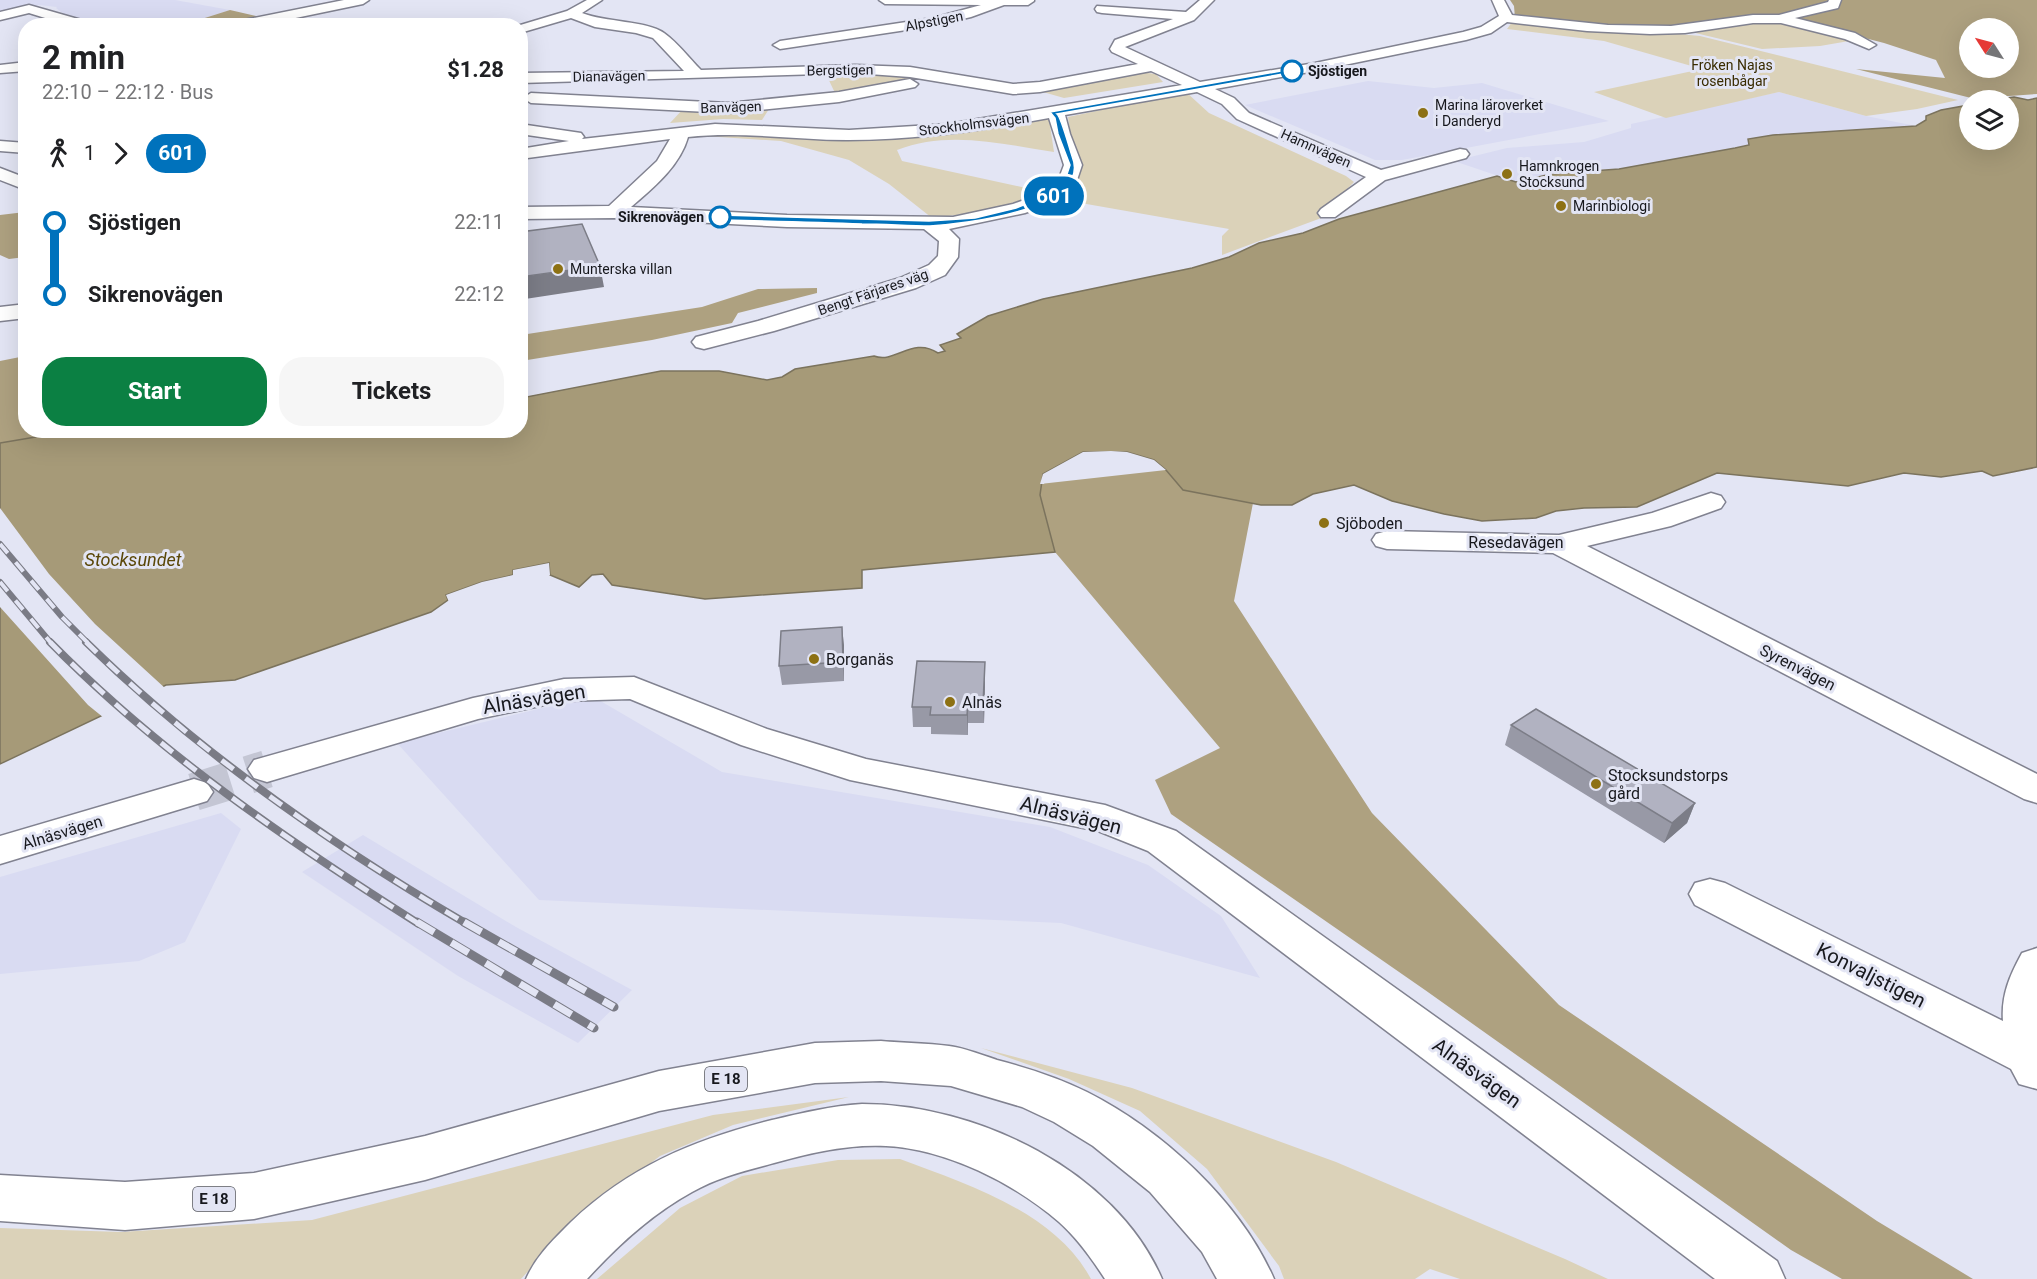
<!DOCTYPE html>
<html lang="en">
<head>
<meta charset="utf-8">
<style>
  body { margin:0; font-family:Roboto,sans-serif; background:#f6f6f6; color:#202124; height:100vh; display:flex; flex-direction:column; font-size:22px; white-space:nowrap }
  * { box-sizing:border-box; margin:0 }
  p { font-size:20px; color:#757577 }
  .icon { flex:none; width:33px; height:33px; fill:none; stroke:currentColor; stroke-width:2; stroke-linecap:round; stroke-linejoin:round }
  .map { position:relative; flex:1; overflow:hidden }
  .sheet { position:absolute; left:18px; top:18px; width:510px; height:420px; display:flex; flex-direction:column; background:#fff; border-radius:24px; box-shadow:0 6px 24px #0002 }
  .sheet>* { flex:none }
  .badge { padding:0 12px; border-radius:20px; font-size:21px; line-height:39px }
  .needle { width:39px; rotate:306deg }
  .controls { position:absolute; left:1959px; top:18px; display:grid; gap:12px }
  .controls a { display:grid; place-items:center; width:60px; height:60px; border-radius:50%; background:#fff; box-shadow:0 6px 24px #0002; font-size:30px }
  .map>.badge { position:absolute; translate:-50% -50%; box-shadow:0 0 0 3px #fff }
  .legs { display:flex; align-items:center; gap:9px; height:66px; padding:0 24px; font-size:20px }
  .legs p { margin-inline-start:auto }
  .summary { display:flex; align-items:center; justify-content:space-between; height:102px; padding:0 24px }
  h1 { font-size:33px; font-weight:700; line-height:45px }
  .cta { display:flex; gap:12px; margin-top:auto; padding:12px 24px }
  .cta a { flex:1; height:69px; border-radius:24px; background:#0b8043; color:#fff; font-size:24px; font-weight:700; line-height:69px; text-align:center }
  .cta a+a { background:#f6f6f6; color:#202124 }
  ul { padding:0 24px; list-style:none }
  li { display:flex; align-items:center; gap:21px; height:72px; font-size:22px }
  li i { display:grid; place-items:center; width:9px; height:100%; margin:0 8px; background:currentColor }
  li i::after { content:''; width:15px; height:15px; margin:-8px; border:4px solid; border-radius:50%; background:#fff }
  li p { margin-inline-start:auto }
  li:first-child i { background:linear-gradient(#0000 50%,currentColor 0) }
  li:last-child i { background:linear-gradient(currentColor 50%,#0000 0) }
  .map>svg:first-child { display:block }
</style>
</head>
<body>
<div class="map">
<svg width="2037" height="1279" viewBox="0 0 2037 1279">
  <rect width="100%" height="100%" fill="#e3e5f4"/>
  <!-- built -->
  <path fill="#d9dbf2" d="M 0,0 L 175,0 L 230,10 L 189,23 L 191,25 L 111,26 L 65,15 L 56,8 L 57,7 L 39,5 L 0,13 Z
    M 1368,81 L 1434,88 L 1482,83 L 1609,121 L 1402,160 L 1375,160 L 1245,105 Z
    M 1779,92 L 1866,116 L 1916,126 L 1773,135 L 1748,140 L 1749,145 L 1735,148 L 1619,169 L 1551,174 L 1516,182 L 1454,161 L 1507,148 L 1584,142 L 1631,128 L 1631,124 Z
    M 592,696 L 722,772 L 1050,827 L 1148,865 L 1221,916 L 1260,978 L 1061,923 L 539,900 L 397,743 Z
    M 221,813 L 241,829 L 185,942 L 139,961 L 0,974 L 0,877 Z
    M 363,835 L 516,927 L 632,990 L 578,1043 L 458,976 L 302,872 Z"/>
  <!-- green -->
  <path fill="#dbd2b9" d="M 1515,18 L 1700,36 L 1958,100 L 1917,109 L 1866,116 L 1779,92 L 1666,118 L 1594,92 L 1702,69 L 1604,41 L 1507,29 Z
    M 1756,20 L 1786,22 L 1849,41 L 1820,46 L 1762,49 L 1683,30 Z
    M 876,71 L 918,75 L 916,79 L 835,93 L 825,72 Z
    M 1140,72 L 1156,74 L 1163,82 L 1064,98 L 1036,90 Z
    M 1186,92 L 1209,113 L 1346,176 L 1354,182 L 1325,212 L 1324,217 L 1222,255 L 1222,236 L 1229,229 L 1058,199 L 1073,186 L 1082,162 L 1071,139 L 1068,117 Z
    M 684,108 L 769,109 L 762,120 L 723,119 L 670,123 Z
    M 1049,119 L 1054,152 C 1002,144 948,130 897,150 L 902,161 L 1045,192 L 988,211 L 932,218 L 889,184 L 849,160 L 781,141 L 704,136 L 1010,125 Z
    M 981,1048 L 1132,1088 L 1336,1162 L 1565,1259 L 1608,1279 L 1460,1279 L 1430,1269 L 1415,1279 L 1284,1279 L 1279,1266 L 1207,1169 L 1140,1111 L 1069,1079 Z
    M 849,1097 L 733,1125 L 660,1156 L 570,1225 L 521,1279 L 0,1279 L 0,1228 L 121,1232 L 312,1220 L 713,1115 Z
    M 900,1159 C 967,1184 1055,1212 1091,1279 L 597,1279 L 680,1208 L 742,1176 L 838,1160 Z"/>
  <!-- forest -->
  <path fill="#aea180" fill-rule="evenodd" d="M 1510,0 L 2037,0 L 2037,94 L 1995,97 L 1989,100 L 1979,100 L 1856,69 L 1945,78 L 1936,60 L 1884,43 L 1795,20 L 1682,27 L 1583,26 L 1515,18 L 1514,6 ZM 1970,28 L 2008,28 L 2008,68 L 1970,68 Z
    M 230,10 L 260,17 L 217,25 L 191,25 L 189,23 Z
    M 25,212 L 25,257 L 9,259 L 0,255 L 0,215 Z
    M 817,288 L 817,293 L 738,313 L 732,323 L 652,340 L 521,361 L 521,335 L 702,307 L 758,289 Z
    M 25,356 L 26,430 L 77,431 L 0,443 L 0,361 Z
    M 1166,470 L 1183,490 L 1253,503 L 1234,601 L 1372,813 L 1559,1005 L 1877,1221 L 1973,1279 L 1842,1279 L 1791,1250 L 1425,990 L 1171,814 L 1155,780 L 1220,748 L 1055,552 L 1040,495 L 1040,484 Z"/>
  <!-- water -->
  <path fill="#a69a78" stroke="#7b735d" stroke-width="1.5" d="M 2014,97 L 2028,100 L 2037,98 L 2037,467 L 1993,476 L 1982,471 L 1941,477 L 1904,473 L 1848,486 L 1717,473 L 1637,507 L 1584,508 L 1556,511 L 1536,518 L 1482,521 L 1444,514 L 1392,501 L 1354,485 L 1313,494 L 1292,505 L 1261,505 L 1183,490 L 1166,470 L 1154,460 L 1127,452 L 1083,452 L 1043,474 L 1040,495 L 1055,552 L 862,570 L 862,588 L 705,599 L 612,585 L 603,574 L 592,575 L 579,587 L 550,575 L 549,563 L 513,570 L 513,575 L 482,582 L 446,595 L 448,600 L 431,612 L 235,680 L 166,685 L 0,764 L 0,443 L 77,430 L 520,430 L 521,398 L 661,371 L 719,371 L 767,380 L 782,377 L 795,369 L 874,356 C 896,364 912,336 938,353 L 945,351 L 940,345 L 961,338 L 957,334 L 988,316 L 1043,299 L 1192,268 L 1229,257 L 1259,243 L 1303,233 L 1339,219 L 1497,176 L 1516,182 L 1551,174 L 1619,169 L 1735,148 L 1749,145 L 1748,139 L 1773,135 L 1916,126 L 1926,120 L 1926,116 L 1941,110 L 1969,105 L 1970,140 L 2008,140 L 2008,100 L 1992,100 Z"/>
  <!-- pier -->
  <path fill="#e3e5f4" d="M 1111,451 L 1127,452 L 1154,460 L 1166,470 L 1162,470 L 1153,463 L 1126,455 L 1084,455 L 1046,476 L 1044,484 L 1040,484 L 1043,474 L 1083,452 Z
    M 0,508 L 49,574 L 95,624 L 166,689 L 104,718 L 88,705 L 0,607 Z
    M 549,563 L 550,575 L 547,576 L 546,567 L 516,573 L 514,578 L 483,585 L 450,597 L 449,602 L 446,595 L 482,582 L 513,575 L 513,570 Z"/>
  <g fill="none" stroke-linecap="round" stroke-linejoin="round">
    <!-- minor-tunnel -->
    <path stroke="#c4c6d4" stroke-width="38" stroke-dasharray="38 19" stroke-linecap="butt" d="M 194,792 L 267,769"/>
    <!-- minor casing -->
    <g stroke="#818290" stroke-width="3">
      <path id="minor" d="M 344,0 L 369,0 L 363,4 L 257,26 L 228,26 L 234,22 Z
        M 587,0 L 602,0 L 582,13 C 604,22 648,21 664,33 C 678,43 689,58 701,70 L 855,65 L 910,67 L 1013,84 L 1040,82 L 1138,64 L 1112,52 L 1110,49 L 1115,40 L 1173,19 L 1102,13 L 1097,12 L 1095,9 L 1097,6 L 1186,12 L 1200,0 L 1214,0 L 1194,20 L 1125,47 L 1200,82 L 1315,63 L 1463,32 L 1481,27 L 1499,16 L 1492,0 L 1504,0 L 1512,15 L 1608,25 L 1671,26 L 1753,15 L 1779,15 L 1828,2 L 1829,0 L 1841,0 L 1838,8 L 1795,18 L 1855,33 L 1876,45 L 1869,49 L 1845,39 L 1781,23 L 1753,23 L 1685,33 L 1650,34 L 1587,31 L 1507,22 L 1491,33 L 1466,40 L 1315,71 L 1215,89 L 1234,98 L 1249,113 L 1381,170 L 1460,149 L 1466,150 L 1469,154 L 1466,158 L 1385,180 L 1335,217 L 1321,217 L 1318,213 L 1321,209 L 1366,177 L 1237,119 L 1222,104 L 1197,92 L 1065,115 L 1070,134 L 1082,165 L 1076,183 L 1063,199 L 1025,213 L 949,229 L 959,239 L 958,257 L 945,275 L 916,288 L 774,331 L 704,349 L 696,347 L 692,342 L 696,337 L 758,321 L 900,278 L 929,265 L 938,256 L 939,241 L 924,229 L 787,227 L 614,218 L 520,219 L 520,207 L 609,206 L 657,161 L 670,139 L 520,159 L 520,149 L 569,141 L 520,134 L 520,124 L 581,133 L 584,137 L 582,139 L 715,124 L 849,130 L 948,124 L 1182,85 L 1151,71 L 1040,92 L 1013,94 L 910,77 L 855,73 L 520,83 L 520,73 L 684,71 L 653,38 L 636,33 L 595,27 L 571,18 L 520,33 L 520,26 L 517,26 L 567,11 ZM 1049,118 L 1064,165 L 1058,181 L 1049,191 L 1013,204 L 953,217 L 787,215 L 631,207 C 653,188 680,166 688,137 C 741,131 795,140 848,140 C 916,140 983,130 1049,118 Z
        M 879,0 L 1034,0 L 1034,1 L 1028,5 L 1004,5 L 971,17 L 933,26 L 780,49 L 773,45 L 780,41 L 933,18 L 981,5 L 885,4 Z
        M 29,5 L 92,23 L 93,26 L 71,26 L 29,13 L 0,20 L 0,12 Z
        M 26,62 L 26,71 L 0,73 L 0,65 Z
        M 910,79 L 918,84 L 915,87 L 839,102 L 728,113 L 531,103 L 523,98 L 531,93 L 728,103 L 839,92 Z
        M 0,141 L 26,143 L 26,153 L 0,151 Z
        M 0,168 L 26,178 L 26,190 L 0,180 Z
        M 26,304 L 26,318 L 0,321 L 0,307 Z
        M 1711,493 L 1721,496 L 1725,502 L 1721,508 L 1671,526 L 1587,546 L 2037,774 L 2037,803 L 2024,799 L 1553,553 L 1387,549 L 1376,546 L 1372,540 L 1376,534 L 1387,531 L 1559,535 L 1652,513 Z
        M 634,677 L 767,729 L 866,759 L 1105,805 L 1176,831 L 1777,1261 L 1785,1279 L 1715,1279 L 1148,851 L 1098,831 L 850,780 L 741,745 L 630,699 L 564,701 L 478,719 L 267,782 L 254,778 L 248,769 L 254,760 L 473,698 L 564,679 Z
        M 194,779 L 207,783 L 213,792 L 207,801 L 0,864 L 0,836 Z
        M 1710,879 L 1725,883 L 2003,1021 C 2001,995 2010,975 2022,953 L 2037,948 L 2037,1089 L 2019,1084 L 2011,1069 L 1695,905 L 1689,894 L 1695,883 Z"/>
    </g>
    <!-- highway casing -->
    <g stroke="#818290" stroke-width="3">
      <path id="highway" d="M 881,1041 C 904,1043 927,1043 949,1046 C 965,1048 982,1055 997,1060 C 1028,1068 1059,1078 1087,1092 C 1162,1130 1240,1201 1274,1279 L 1217,1279 L 1202,1252 L 1150,1192 L 1093,1146 L 1054,1122 L 1022,1107 L 951,1086 L 881,1081 L 815,1083 L 659,1111 L 425,1180 L 254,1219 L 125,1230 L 0,1221 L 0,1175 L 125,1182 L 254,1173 L 425,1136 L 659,1071 L 815,1043 Z
        M 862,1104 C 976,1104 1115,1170 1162,1279 L 1105,1279 C 1092,1259 1077,1238 1059,1222 C 1014,1183 946,1149 886,1146 C 848,1144 810,1153 774,1163 C 745,1171 718,1177 692,1192 C 652,1214 618,1245 587,1279 L 526,1279 C 536,1256 553,1240 571,1222 C 630,1166 694,1140 772,1120 C 802,1113 831,1106 862,1104 Z"/>
    </g>
    <!-- minor -->
    <use href="#minor" fill="#fff" fill-rule="evenodd"/>
    <!-- highway -->
    <use href="#highway" fill="#fff" fill-rule="evenodd"/>
    <!-- rail-far2 casing -->
    <g stroke="#7a7b85" stroke-width="6">
      <path id="rail-far2" d="M 0,544 L 62,617 L 88,643
        M 0,582 L 51,643"/>
    </g>
    <!-- rail-far1 casing -->
    <g stroke="#7a7b85" stroke-width="8">
      <path id="rail-far1" d="M 50,642 C 159,753 288,841 419,924
        M 86,642 C 199,753 330,844 467,924"/>
    </g>
    <!-- rail casing -->
    <g stroke="#7a7b85" stroke-width="9">
      <path id="rail" d="M 417,922 L 594,1028
        M 464,922 L 614,1007"/>
    </g>
    <!-- rail-far2 -->
    <use href="#rail-far2" stroke="#e3e5f4" stroke-width="4" stroke-dasharray="12" stroke-linecap="butt"/>
    <!-- rail-far1 -->
    <use href="#rail-far1" stroke="#e3e5f4" stroke-width="5" stroke-dasharray="15" stroke-linecap="butt"/>
    <!-- rail -->
    <use href="#rail" stroke="#e3e5f4" stroke-width="7" stroke-dasharray="20" stroke-linecap="butt"/>
  </g>
  <!-- wall -->
  <path fill="#9899a6" d="M 844,645 L 844,681 L 782,685 L 779,666 Z
    M 985,681 L 984,723 L 968,723 L 968,735 L 931,734 L 931,727 L 913,727 L 912,707 Z
    M 1511,725 L 1695,803 L 1687,823 L 1664,843 L 1505,745 Z"/>
  <!-- shaded-wall -->
  <path fill="#7c7d87" d="M 600,266 L 604,287 L 525,299 L 520,277 Z
    M 842,627 L 844,645 L 844,681 L 843,662 Z
    M 985,662 L 985,681 L 984,723 L 983,704 Z
    M 968,704 L 968,735 L 967,715 Z
    M 1695,803 L 1687,823 L 1664,843 L 1672,823 Z"/>
  <!-- building -->
  <path fill="#b1b2c1" stroke="#7c7d87" stroke-width="1.5" d="M 582,224 L 600,266 L 520,277 L 520,232 Z
    M 842,627 L 843,662 L 779,666 L 781,631 Z
    M 917,661 L 985,662 L 983,704 L 968,704 L 967,715 L 930,715 L 931,707 L 912,707 Z
    M 1536,709 L 1695,803 L 1672,823 L 1511,725 Z"/>
  <!-- line-1 -->
  <path fill="#0072bc" stroke="#fff" stroke-width="1.5" d="M 1292,69 L 1294,72 L 1057,114 C 1061,117 1069,147 1072,156 C 1094,210 963,224 930,226 C 908,226 885,224 862,224 C 815,222 767,221 720,220 L 717,217 L 720,215 L 929,221 L 975,218 L 1016,208 L 1053,193 L 1064,183 L 1070,165 L 1058,134 L 1055,118 L 1050,112 Z"/>
  <!-- markers -->
  <g fill="#fff" stroke="#0072bc" stroke-width="3">
    <circle cx="1292" cy="71" r="10"/>
    <circle cx="720" cy="217" r="10"/>
  </g>
  <g fill="#8d7114" stroke="#e3e5f4" stroke-width="2">
    <circle cx="1423" cy="113" r="6"/>
    <circle cx="1507" cy="174" r="6"/>
    <circle cx="1561" cy="206" r="6"/>
    <circle cx="558" cy="269" r="6"/>
    <circle cx="1324" cy="523" r="6"/>
    <circle cx="814" cy="659" r="6"/>
    <circle cx="950" cy="702" r="6"/>
    <circle cx="1596" cy="784" r="6"/>
  </g>
  <g text-anchor="middle" stroke-width="6" stroke-linejoin="round" paint-order="stroke">
    <!-- far-street labels -->
    <g font-size="14" fill="#17181d" stroke="#e3e5f4">
      <text transform="translate(934 21) rotate(-11)" y="5">Alpstigen</text>
      <text transform="translate(840 70) rotate(-1)" y="5">Bergstigen</text>
      <text transform="translate(609 76) rotate(-1)" y="5">Dianavägen</text>
      <text transform="translate(731 107) rotate(-2)" y="5">Banvägen</text>
      <text transform="translate(974 124) rotate(-7)" y="5">Stockholmsvägen</text>
      <text transform="translate(1316 148) rotate(24)" y="5">Hamnvägen</text>
      <text transform="translate(873 292) rotate(-19)" y="5">Bengt Färjares väg</text>
    </g>
    <!-- far-park labels -->
    <g font-size="14" fill="#392b00" stroke="#e3e5f4">
      <text x="1732" y="70">Fröken Najas<tspan x="1732" dy="16">rosenbågar</tspan></text>
    </g>
    <!-- far-stop labels -->
    <g font-size="14" font-weight="bold" fill="#17181d" stroke="#e3e5f4" text-anchor="start">
      <text x="1308" y="76">Sjöstigen</text>
      <text x="704" y="222" text-anchor="end">Sikrenovägen</text>
    </g>
    <!-- far-poi labels -->
    <g font-size="14" fill="#17181d" stroke="#e3e5f4" text-anchor="start">
      <text x="1435" y="110">Marina läroverket<tspan x="1435" dy="16">i Danderyd</tspan></text>
      <text x="1519" y="171">Hamnkrogen<tspan x="1519" dy="16">Stocksund</tspan></text>
      <text x="1573" y="211">Marinbiologi</text>
      <text x="570" y="274">Munterska villan</text>
    </g>
    <!-- shield labels -->
    <g fill="#e3e5f4" stroke="#54565e" stroke-width="1.5">
      <rect x="705" y="1067" width="42" height="24" rx="4.5"/>
      <rect x="193" y="1187" width="42" height="24" rx="4.5"/>
    </g>
    <g font-size="15" font-weight="bold" fill="#17181d">
      <text x="726" y="1084">E 18</text>
      <text x="214" y="1204">E 18</text>
    </g>
    <!-- poi labels -->
    <g font-size="16" fill="#17181d" stroke="#e3e5f4" text-anchor="start">
      <text x="1336" y="529">Sjöboden</text>
      <text x="826" y="665">Borganäs</text>
      <text x="962" y="708">Alnäs</text>
      <text x="1608" y="781">Stocksundstorps<tspan x="1608" dy="18">gård</tspan></text>
    </g>
    <!-- street labels -->
    <g font-size="16" fill="#17181d" stroke="#e3e5f4">
      <text x="1516" y="548">Resedavägen</text>
      <text transform="translate(1798 667) rotate(27)" y="6">Syrenvägen</text>
      <text transform="translate(62 832) rotate(-17)" y="6">Alnäsvägen</text>
    </g>
    <!-- water labels -->
    <g font-size="18" font-style="italic" fill="#5a4708" stroke="#e3e5f4">
      <text x="133" y="566">Stocksundet</text>
    </g>
    <!-- near-street labels -->
    <g font-size="20" fill="#17181d" stroke="#e3e5f4">
      <text transform="translate(534 699) rotate(-9)" y="7">Alnäsvägen</text>
      <text transform="translate(1071 815) rotate(14)" y="7">Alnäsvägen</text>
      <text transform="translate(1871 975) rotate(27)" y="7">Konvaljstigen</text>
      <text transform="translate(1477 1073) rotate(36)" y="7">Alnäsvägen</text>
    </g>
  </g>
</svg>
<div class="controls">
<a><svg class="needle" viewBox="-14 -14 28 28"><path d="M0-13l5 13h-10z" fill="#e53935"/><path d="M0 13l5-13h-10z" fill="#757577"/></svg></a>
<a><svg class="icon" aria-label="layers" viewBox="0 0 24 24"><path d="M12 4l9 5-9 5-9-5zM3 14l9 5 9-5"/></svg></a>
</div>
<b class="badge" style="left:1054px;top:196px;background:#0072bc;color:#fff">601</b>
<section class="sheet">
<div class="summary"><div><h1>2 min</h1><p>22:10 – 22:12 · Bus</p></div><b>$1.28</b></div>
<div class="legs"><svg class="icon" aria-label="walk" viewBox="0 0 24 24"><circle cx="13" cy="4" r="2"/><path d="M13 8l-2 6 4 7M11 14l-3 7M7 12l3-4h3l4 4"/></svg>1<svg class="icon" aria-label="forward" viewBox="0 0 24 24"><path d="M9 5l7 7-7 7"/></svg><b class="badge" style="background:#0072bc;color:#fff">601</b></div>
<ul>
<li><i style="color:#0072bc"></i><b>Sjöstigen</b><p>22:11</p></li>
<li><i style="color:#0072bc"></i><b>Sikrenovägen</b><p>22:12</p></li>
</ul>
<div class="cta"><a>Start</a><a>Tickets</a></div>
</section>
</div>
</body>
</html>
